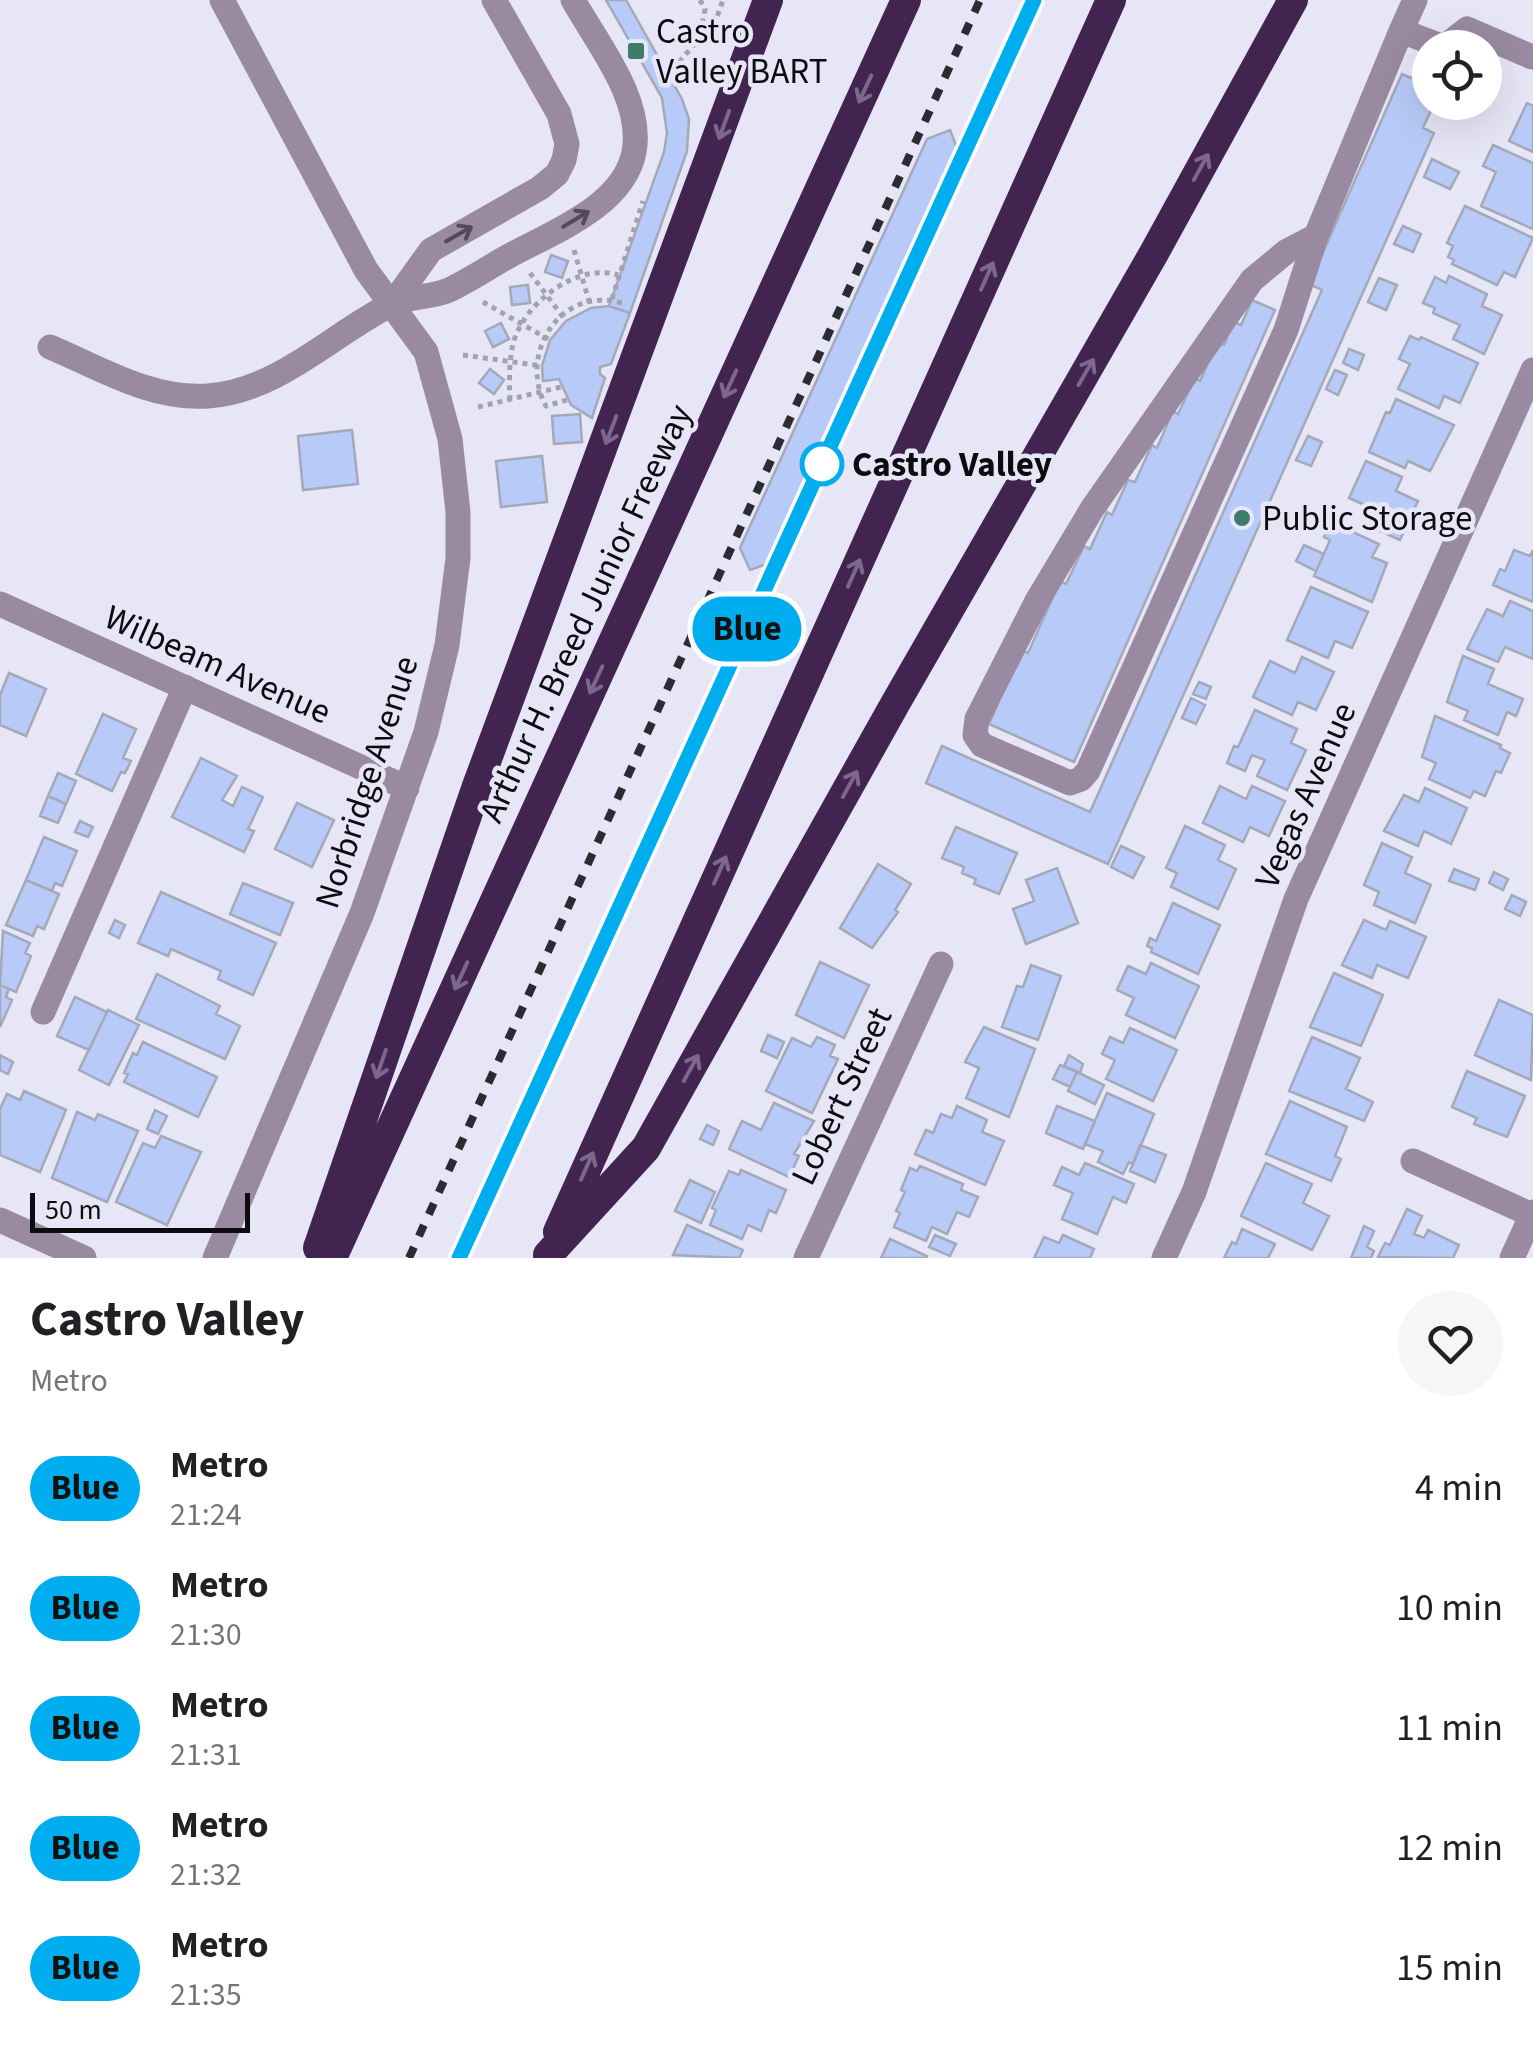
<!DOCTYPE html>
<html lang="en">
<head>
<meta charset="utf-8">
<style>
  body { margin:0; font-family:"Source Sans 3",sans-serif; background:#f6f6f6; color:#202124; height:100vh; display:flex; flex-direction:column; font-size:38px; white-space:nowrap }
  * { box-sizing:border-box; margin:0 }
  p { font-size:32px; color:#757577 }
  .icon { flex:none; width:55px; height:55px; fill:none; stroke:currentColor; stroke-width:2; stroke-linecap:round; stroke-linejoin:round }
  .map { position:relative; height:1258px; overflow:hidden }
  .side { display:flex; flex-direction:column; background:#fff; flex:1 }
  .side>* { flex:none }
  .badge { padding:0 20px; border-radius:32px; font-size:35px; line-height:65px }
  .fabs { position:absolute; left:1412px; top:30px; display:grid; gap:20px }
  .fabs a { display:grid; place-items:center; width:90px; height:90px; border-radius:50%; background:#fff; box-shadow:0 10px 40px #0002; font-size:50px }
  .scale { position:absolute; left:30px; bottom:25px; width:220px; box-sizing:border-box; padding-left:10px; border:5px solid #0c0b10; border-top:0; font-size:28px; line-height:35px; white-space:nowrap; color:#0c0b10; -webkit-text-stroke:8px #e7e6f7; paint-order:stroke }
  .map>.badge { position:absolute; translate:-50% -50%; box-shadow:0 0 0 5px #fff }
  .round { display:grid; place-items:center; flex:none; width:105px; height:105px; border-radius:52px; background:#f6f6f6 }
  .summary { display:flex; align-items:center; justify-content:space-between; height:170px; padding:0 30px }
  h1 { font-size:48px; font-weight:700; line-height:75px }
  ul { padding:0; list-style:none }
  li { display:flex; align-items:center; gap:30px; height:120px; padding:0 30px }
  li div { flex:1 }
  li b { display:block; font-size:38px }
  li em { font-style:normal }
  li .badge { min-width:110px; font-weight:700; text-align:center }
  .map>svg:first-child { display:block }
</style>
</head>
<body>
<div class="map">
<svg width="1533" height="1258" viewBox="0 0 1533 1258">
  <rect width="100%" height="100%" fill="#e7e6f7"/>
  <!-- building -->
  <path fill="#b8cbf8" stroke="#a3a9b9" stroke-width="2.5" d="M 606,0 L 626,0 L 682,99 L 689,119 L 687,151 L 630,313 L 609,306 L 664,152 L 667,133 L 662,98 Z
    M 1402,74 L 1430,86 L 1430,102 L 1435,102 L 1423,128 L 1434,133 L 1108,864 L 926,783 L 942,746 L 1090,812 L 1322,290 L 1309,284 Z
    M 1527,103 L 1533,106 L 1533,152 L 1509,141 Z
    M 950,130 L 959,153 L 772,562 L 750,570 L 740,548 L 927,139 Z
    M 1493,145 L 1533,163 L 1533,229 L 1481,206 L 1496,172 L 1483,166 Z
    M 1432,159 L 1459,172 L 1450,189 L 1424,177 Z
    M 1465,206 L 1533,238 L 1515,277 L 1504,272 L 1497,285 L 1452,264 L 1454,260 L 1448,257 L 1453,246 L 1447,243 Z
    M 1403,226 L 1421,234 L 1413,252 L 1394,244 Z
    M 551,255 L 568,261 L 562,278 L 545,272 Z
    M 1449,276 L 1487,294 L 1482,306 L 1502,315 L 1484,354 L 1453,339 L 1460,325 L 1433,313 L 1435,308 L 1423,303 L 1435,277 L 1446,283 Z
    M 1379,278 L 1397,285 L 1386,310 L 1368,302 Z
    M 528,285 L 530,303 L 512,305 L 510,287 Z
    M 1252,300 L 1275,310 L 1074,762 L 989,724 L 1021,650 L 1028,653 L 1060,581 L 1066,584 L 1084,546 L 1090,549 L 1107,512 L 1112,515 L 1128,480 L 1135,482 L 1152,445 L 1157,448 L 1173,411 L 1178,414 L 1195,378 L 1200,381 L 1217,343 L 1224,345 L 1234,322 L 1241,325 Z
    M 609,306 L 630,313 L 611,364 L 600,367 L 600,374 L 605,378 L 592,418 L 571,405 L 559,379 L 543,381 L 542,366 L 550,340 L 566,321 L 591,308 Z
    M 501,323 L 509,339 L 493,347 L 485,331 Z
    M 1410,336 L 1419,340 L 1421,337 L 1478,363 L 1460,403 L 1444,396 L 1439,408 L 1398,389 L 1410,364 L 1399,359 Z
    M 1349,349 L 1364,355 L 1358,370 L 1343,363 Z
    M 490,369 L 504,380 L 494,394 L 479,383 Z
    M 1335,370 L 1347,375 L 1338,395 L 1326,389 Z
    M 1396,399 L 1454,425 L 1430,471 L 1408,461 L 1405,468 L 1369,452 L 1386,412 L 1390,413 Z
    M 580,414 L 582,442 L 554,444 L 552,416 Z
    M 352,430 L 358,484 L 303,490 L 298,436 Z
    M 1308,436 L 1322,442 L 1311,466 L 1296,460 Z
    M 542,456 L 547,502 L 501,507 L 496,461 Z
    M 1366,461 L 1402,477 L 1396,491 L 1418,501 L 1400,540 L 1369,526 L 1376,510 L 1349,498 Z
    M 1331,522 L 1379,544 L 1372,557 L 1387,563 L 1372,602 L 1314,576 L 1330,540 L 1324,537 Z
    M 1304,545 L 1324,554 L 1316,571 L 1296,561 Z
    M 1514,550 L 1530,556 L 1533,550 L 1533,602 L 1493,585 L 1500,569 L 1505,571 Z
    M 1311,587 L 1368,612 L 1352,648 L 1335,641 L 1328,658 L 1287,640 Z
    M 1510,601 L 1533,611 L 1533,659 L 1505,647 L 1498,662 L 1467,649 L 1487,609 L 1503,616 Z
    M 1463,656 L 1494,669 L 1488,684 L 1523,699 L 1516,716 L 1507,712 L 1498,735 L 1464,720 L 1468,711 L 1447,702 Z
    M 1302,657 L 1334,672 L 1316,710 L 1298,702 L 1292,715 L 1253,697 L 1270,661 L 1295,673 Z
    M 9,673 L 46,689 L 26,736 L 0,725 L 0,695 Z
    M 1199,682 L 1211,687 L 1206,699 L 1193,694 Z
    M 1191,698 L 1205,705 L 1196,724 L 1182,718 Z
    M 1255,710 L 1297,729 L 1291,743 L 1306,750 L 1287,790 L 1257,776 L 1265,760 L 1252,755 L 1245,771 L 1227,763 L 1234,746 L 1238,747 Z
    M 103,714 L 136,729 L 123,758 L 131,761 L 125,773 L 121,772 L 112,791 L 76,774 Z
    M 1435,716 L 1501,745 L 1500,748 L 1510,753 L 1501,773 L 1496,771 L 1485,796 L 1474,791 L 1470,798 L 1429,779 L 1436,763 L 1422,757 Z
    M 201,758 L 237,776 L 222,800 L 233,806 L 242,787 L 263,797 L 248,829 L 254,831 L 244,852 L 172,817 Z
    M 58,773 L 76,781 L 66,804 L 48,796 Z
    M 1220,786 L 1246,799 L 1252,786 L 1285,801 L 1269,836 L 1250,827 L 1243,842 L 1203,823 Z
    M 1425,788 L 1467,808 L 1451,844 L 1424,831 L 1418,846 L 1384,831 L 1404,795 L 1419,802 Z
    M 48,796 L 66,804 L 58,823 L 40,816 Z
    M 297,803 L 334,820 L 312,867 L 275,849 Z
    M 80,821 L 93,827 L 88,837 L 75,832 Z
    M 1185,826 L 1225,845 L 1218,860 L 1236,869 L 1218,909 L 1171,887 L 1177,873 L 1166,868 Z
    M 956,827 L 1017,853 L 999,894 L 974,884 L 976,879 L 962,873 L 964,867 L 942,858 Z
    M 44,837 L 77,851 L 62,886 L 55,883 L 52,891 L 26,880 Z
    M 1382,843 L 1412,857 L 1405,873 L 1431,885 L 1415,923 L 1374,905 L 1379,892 L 1364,885 Z
    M 1121,846 L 1144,857 L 1133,878 L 1111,867 Z
    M 878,864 L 911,884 L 895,910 L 898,912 L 872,948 L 840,928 Z
    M 1057,868 L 1078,923 L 1026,944 L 1013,909 L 1034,901 L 1026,880 Z
    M 1454,869 L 1479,879 L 1475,890 L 1449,881 Z
    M 1494,872 L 1508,879 L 1503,890 L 1489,883 Z
    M 26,880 L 59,894 L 44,929 L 37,926 L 33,936 L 6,925 Z
    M 243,883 L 293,903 L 280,935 L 230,914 Z
    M 161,892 L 276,943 L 253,995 L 218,979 L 221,971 L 171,949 L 168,956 L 138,943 Z
    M 1512,895 L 1526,902 L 1520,916 L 1505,909 Z
    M 1173,903 L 1220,925 L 1198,974 L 1151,952 L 1152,948 L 1147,946 L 1150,938 L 1156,941 Z
    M 115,920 L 125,925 L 119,938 L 109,933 Z
    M 1364,920 L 1386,930 L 1390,921 L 1426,937 L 1408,978 L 1377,965 L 1372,978 L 1342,965 Z
    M 3,931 L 30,943 L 25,953 L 31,956 L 16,992 L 0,985 Z
    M 820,962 L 869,985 L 844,1038 L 796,1015 Z
    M 1151,963 L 1199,986 L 1175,1038 L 1126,1015 L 1134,998 L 1117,990 L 1128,966 L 1146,974 Z
    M 1031,965 L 1061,976 L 1038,1040 L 1002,1027 L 1017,986 L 1023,987 Z
    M 1334,973 L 1383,995 L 1361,1046 L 1310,1027 Z
    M 157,974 L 220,1006 L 216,1014 L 240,1026 L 225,1059 L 136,1019 Z
    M 0,985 L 9,989 L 6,997 L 12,1000 L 0,1027 Z
    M 75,997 L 107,1012 L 89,1050 L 57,1036 Z
    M 1499,1000 L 1533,1015 L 1531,1080 L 1475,1055 Z
    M 108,1010 L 139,1025 L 109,1085 L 79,1070 Z
    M 984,1027 L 1035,1049 L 1009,1117 L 966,1098 L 979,1068 L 965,1062 Z
    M 1130,1028 L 1177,1050 L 1153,1101 L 1106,1079 L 1115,1060 L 1102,1054 L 1110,1037 L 1123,1043 Z
    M 768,1035 L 784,1042 L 777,1058 L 761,1051 Z
    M 817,1037 L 835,1045 L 830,1056 L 838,1059 L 812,1113 L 766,1091 L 792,1038 L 811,1047 Z
    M 1312,1037 L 1360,1058 L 1346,1089 L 1373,1102 L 1364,1121 L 1289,1091 Z
    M 143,1042 L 217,1077 L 198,1117 L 124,1082 L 128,1074 L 124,1073 L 133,1053 L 137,1055 Z
    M 0,1055 L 13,1062 L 8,1074 L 0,1070 Z
    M 1069,1055 L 1083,1064 L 1080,1073 L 1064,1066 Z
    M 1060,1065 L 1077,1072 L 1070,1087 L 1053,1079 Z
    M 1467,1071 L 1525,1096 L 1507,1137 L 1474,1124 L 1477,1118 L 1452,1107 Z
    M 1077,1072 L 1104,1085 L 1095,1104 L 1068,1091 Z
    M 24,1091 L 66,1110 L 40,1172 L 0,1155 L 0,1109 L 7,1094 L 20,1100 Z
    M 1107,1093 L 1154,1114 L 1133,1164 L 1129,1162 L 1123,1174 L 1098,1162 L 1103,1151 L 1085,1144 Z
    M 1290,1101 L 1347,1127 L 1335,1156 L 1341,1159 L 1331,1181 L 1266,1154 Z
    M 774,1103 L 814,1121 L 794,1154 L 799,1156 L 789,1177 L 729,1149 L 742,1121 L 761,1130 Z
    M 957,1106 L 987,1120 L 982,1132 L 1004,1141 L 985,1185 L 915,1154 L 926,1130 L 933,1133 L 941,1114 L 952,1118 Z
    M 1057,1106 L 1095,1121 L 1083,1149 L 1046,1133 Z
    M 155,1110 L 167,1116 L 158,1134 L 147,1129 Z
    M 77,1112 L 95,1120 L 98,1114 L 138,1131 L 107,1202 L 52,1178 Z
    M 707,1125 L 719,1131 L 713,1145 L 700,1139 Z
    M 161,1136 L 201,1152 L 167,1225 L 116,1202 L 143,1143 L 155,1148 Z
    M 1140,1145 L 1166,1155 L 1155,1182 L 1130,1171 Z
    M 1085,1163 L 1134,1184 L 1126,1203 L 1113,1197 L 1097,1234 L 1062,1219 L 1073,1193 L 1054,1185 L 1062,1167 L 1079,1175 Z
    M 1266,1163 L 1312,1184 L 1303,1203 L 1329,1216 L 1312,1250 L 1241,1216 Z
    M 920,1166 L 963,1184 L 961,1190 L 978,1197 L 969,1217 L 957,1212 L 947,1234 L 932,1227 L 926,1241 L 894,1227 L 900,1213 L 896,1211 L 905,1192 L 901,1190 L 910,1168 L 917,1171 Z
    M 741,1170 L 786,1190 L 776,1213 L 769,1210 L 761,1231 L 748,1225 L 742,1239 L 710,1225 L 716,1210 L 712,1208 L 729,1171 L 739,1175 Z
    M 690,1180 L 715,1192 L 701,1223 L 675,1211 Z
    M 1407,1209 L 1422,1216 L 1414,1234 L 1424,1238 L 1428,1230 L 1459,1245 L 1453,1258 L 1378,1257 L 1385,1243 L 1390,1245 Z
    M 687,1225 L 743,1250 L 739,1258 L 673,1255 Z
    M 1364,1226 L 1374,1231 L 1367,1247 L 1374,1251 L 1371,1258 L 1351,1258 Z
    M 1242,1229 L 1275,1244 L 1268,1258 L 1224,1258 L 1232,1242 L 1236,1244 Z
    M 935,1235 L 956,1244 L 950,1256 L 929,1247 Z
    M 1063,1235 L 1094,1249 L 1090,1258 L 1034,1258 L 1044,1237 L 1059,1243 Z
    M 890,1239 L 927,1256 L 926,1258 L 881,1258 Z"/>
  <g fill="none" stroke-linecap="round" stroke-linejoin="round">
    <!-- path -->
    <path stroke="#a3a2af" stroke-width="5" stroke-dasharray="5 5" stroke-linecap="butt" d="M 700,0 L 705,9 L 701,31
      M 660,85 L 717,17 L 723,0
      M 574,250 L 591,308
      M 530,273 L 566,321
      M 612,299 L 643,201
      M 483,302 L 550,340
      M 463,355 L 542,366
      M 510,400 C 509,382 509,362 513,344 C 523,304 577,262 618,275
      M 567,400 L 546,406 C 517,353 562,283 625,304
      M 478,407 L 561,387"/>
    <!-- minor -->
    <path stroke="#998aa1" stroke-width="25" d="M 1415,0 L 1401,31 L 1444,47 L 1467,29 L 1532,57
      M 1316,236 L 1287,251 L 1252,280 L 1092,509 L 1037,601 L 977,719 L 975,735 L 982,745 L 1070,783 L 1081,779 L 1088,771 L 1286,330 L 1316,236 L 1401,31
      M 393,303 L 431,250 L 540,188 L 557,174 L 564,160 L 567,144 L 559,114 L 494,0
      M 50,347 C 100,368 151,400 208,396 C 278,391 331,335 390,305 C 408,296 431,298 449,290 C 470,280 489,267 509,256 C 551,233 624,206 634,152 C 644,100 597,43 573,0
      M 0,604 L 407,788
      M 43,1012 L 185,687
      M 1413,1161 L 1532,1215
      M 0,1220 L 84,1258
      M 215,1258 L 362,913 L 426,732 L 447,645 L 458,558 L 458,512 L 450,439 L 426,352 L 366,270 L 222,0
      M 806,1258 L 941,964
      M 1164,1258 L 1194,1192 L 1296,899 L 1533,370
      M 1512,1258 L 1533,1212"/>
    <!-- highway -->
    <path stroke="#412450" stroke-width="30" d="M 558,1232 L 1111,0
      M 318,1248 L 477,786 L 768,0
      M 548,1255 L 646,1148 L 895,704 L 1154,253 L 1293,0
      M 332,1258 L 906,0"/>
    <!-- rail -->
    <path stroke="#2c2b32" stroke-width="8" stroke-dasharray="12 12" stroke-linecap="butt" d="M 409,1258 L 980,0
      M 459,1258 L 1034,0"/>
  </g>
  <!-- one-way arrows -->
  <defs><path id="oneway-shaft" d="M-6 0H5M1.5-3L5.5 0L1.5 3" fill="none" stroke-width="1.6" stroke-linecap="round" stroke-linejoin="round" transform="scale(2.5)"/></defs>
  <g stroke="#7b688a">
    <use href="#oneway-shaft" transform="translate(865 89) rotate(115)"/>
    <use href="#oneway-shaft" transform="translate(724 125) rotate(110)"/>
    <use href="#oneway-shaft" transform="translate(1201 167) rotate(-61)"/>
    <use href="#oneway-shaft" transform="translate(987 276) rotate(-66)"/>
    <use href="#oneway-shaft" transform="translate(1086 372) rotate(-60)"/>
    <use href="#oneway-shaft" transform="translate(730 384) rotate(115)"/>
    <use href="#oneway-shaft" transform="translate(611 430) rotate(111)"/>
    <use href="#oneway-shaft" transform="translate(854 573) rotate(-66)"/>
    <use href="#oneway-shaft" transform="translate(596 680) rotate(115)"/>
    <use href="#oneway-shaft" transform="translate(850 784) rotate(-61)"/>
    <use href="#oneway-shaft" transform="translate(720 870) rotate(-66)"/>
    <use href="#oneway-shaft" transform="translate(461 976) rotate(115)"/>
    <use href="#oneway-shaft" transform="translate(381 1064) rotate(109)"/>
    <use href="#oneway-shaft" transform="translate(691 1068) rotate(-61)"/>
    <use href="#oneway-shaft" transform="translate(587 1166) rotate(-66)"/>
  </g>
  <g stroke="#524a58">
    <use href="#oneway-shaft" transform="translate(576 219) rotate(-31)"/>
    <use href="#oneway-shaft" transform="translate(459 234) rotate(-30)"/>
  </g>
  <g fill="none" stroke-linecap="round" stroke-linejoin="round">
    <!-- line casing -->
    <g stroke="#fff" stroke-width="22">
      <path id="line" d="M 459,1258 L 1034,0"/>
    </g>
    <!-- line -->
    <use href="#line" stroke="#00aeef" stroke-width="15"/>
  </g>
  <!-- markers -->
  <g fill="#3c7c6b" stroke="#e7e6f7" stroke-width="4">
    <rect x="626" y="41" width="20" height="20" rx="5"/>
    <circle cx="1242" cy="518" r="10"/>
  </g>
  <circle fill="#fff" stroke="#00aeef" stroke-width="5" cx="822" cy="464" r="20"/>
  <g text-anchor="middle" stroke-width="9" stroke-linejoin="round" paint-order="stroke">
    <!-- poi labels -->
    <g font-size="35" fill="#0c0b10" stroke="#e7e6f7" text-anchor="start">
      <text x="656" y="43">Castro<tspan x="656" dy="40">Valley BART</tspan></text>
      <text x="1262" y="530">Public Storage</text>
    </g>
    <!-- stop labels -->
    <g font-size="35" font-weight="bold" fill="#0c0b10" stroke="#e7e6f7" text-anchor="start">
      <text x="852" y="476">Castro Valley</text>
    </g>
    <!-- street labels -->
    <g font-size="35" fill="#0c0b10" stroke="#e7e6f7">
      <text transform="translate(585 613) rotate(-65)" y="12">Arthur H. Breed Junior Freeway</text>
      <text transform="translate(218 664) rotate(24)" y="12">Wilbeam Avenue</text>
      <text transform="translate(366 782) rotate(-72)" y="12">Norbridge Avenue</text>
      <text transform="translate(1305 795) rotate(-66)" y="12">Vegas Avenue</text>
      <text transform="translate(841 1096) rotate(-65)" y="12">Lobert Street</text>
    </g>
  </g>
</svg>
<div class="fabs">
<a><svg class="icon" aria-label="locate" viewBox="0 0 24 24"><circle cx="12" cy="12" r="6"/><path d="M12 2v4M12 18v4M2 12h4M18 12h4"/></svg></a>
</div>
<div class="scale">50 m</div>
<b class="badge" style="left:747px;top:629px;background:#00aeef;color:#111">Blue</b>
</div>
<section class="side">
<div class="summary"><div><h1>Castro Valley</h1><p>Metro</p></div><a class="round"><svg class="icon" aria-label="heart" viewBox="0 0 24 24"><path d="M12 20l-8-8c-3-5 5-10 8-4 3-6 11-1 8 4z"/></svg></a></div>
<ul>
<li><span class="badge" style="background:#00aeef;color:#111">Blue</span><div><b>Metro</b><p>21:24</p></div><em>4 min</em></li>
<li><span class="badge" style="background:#00aeef;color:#111">Blue</span><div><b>Metro</b><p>21:30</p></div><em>10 min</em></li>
<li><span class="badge" style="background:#00aeef;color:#111">Blue</span><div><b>Metro</b><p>21:31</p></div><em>11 min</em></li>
<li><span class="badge" style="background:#00aeef;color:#111">Blue</span><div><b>Metro</b><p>21:32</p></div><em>12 min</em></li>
<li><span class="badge" style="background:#00aeef;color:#111">Blue</span><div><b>Metro</b><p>21:35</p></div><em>15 min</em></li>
</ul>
</section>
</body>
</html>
